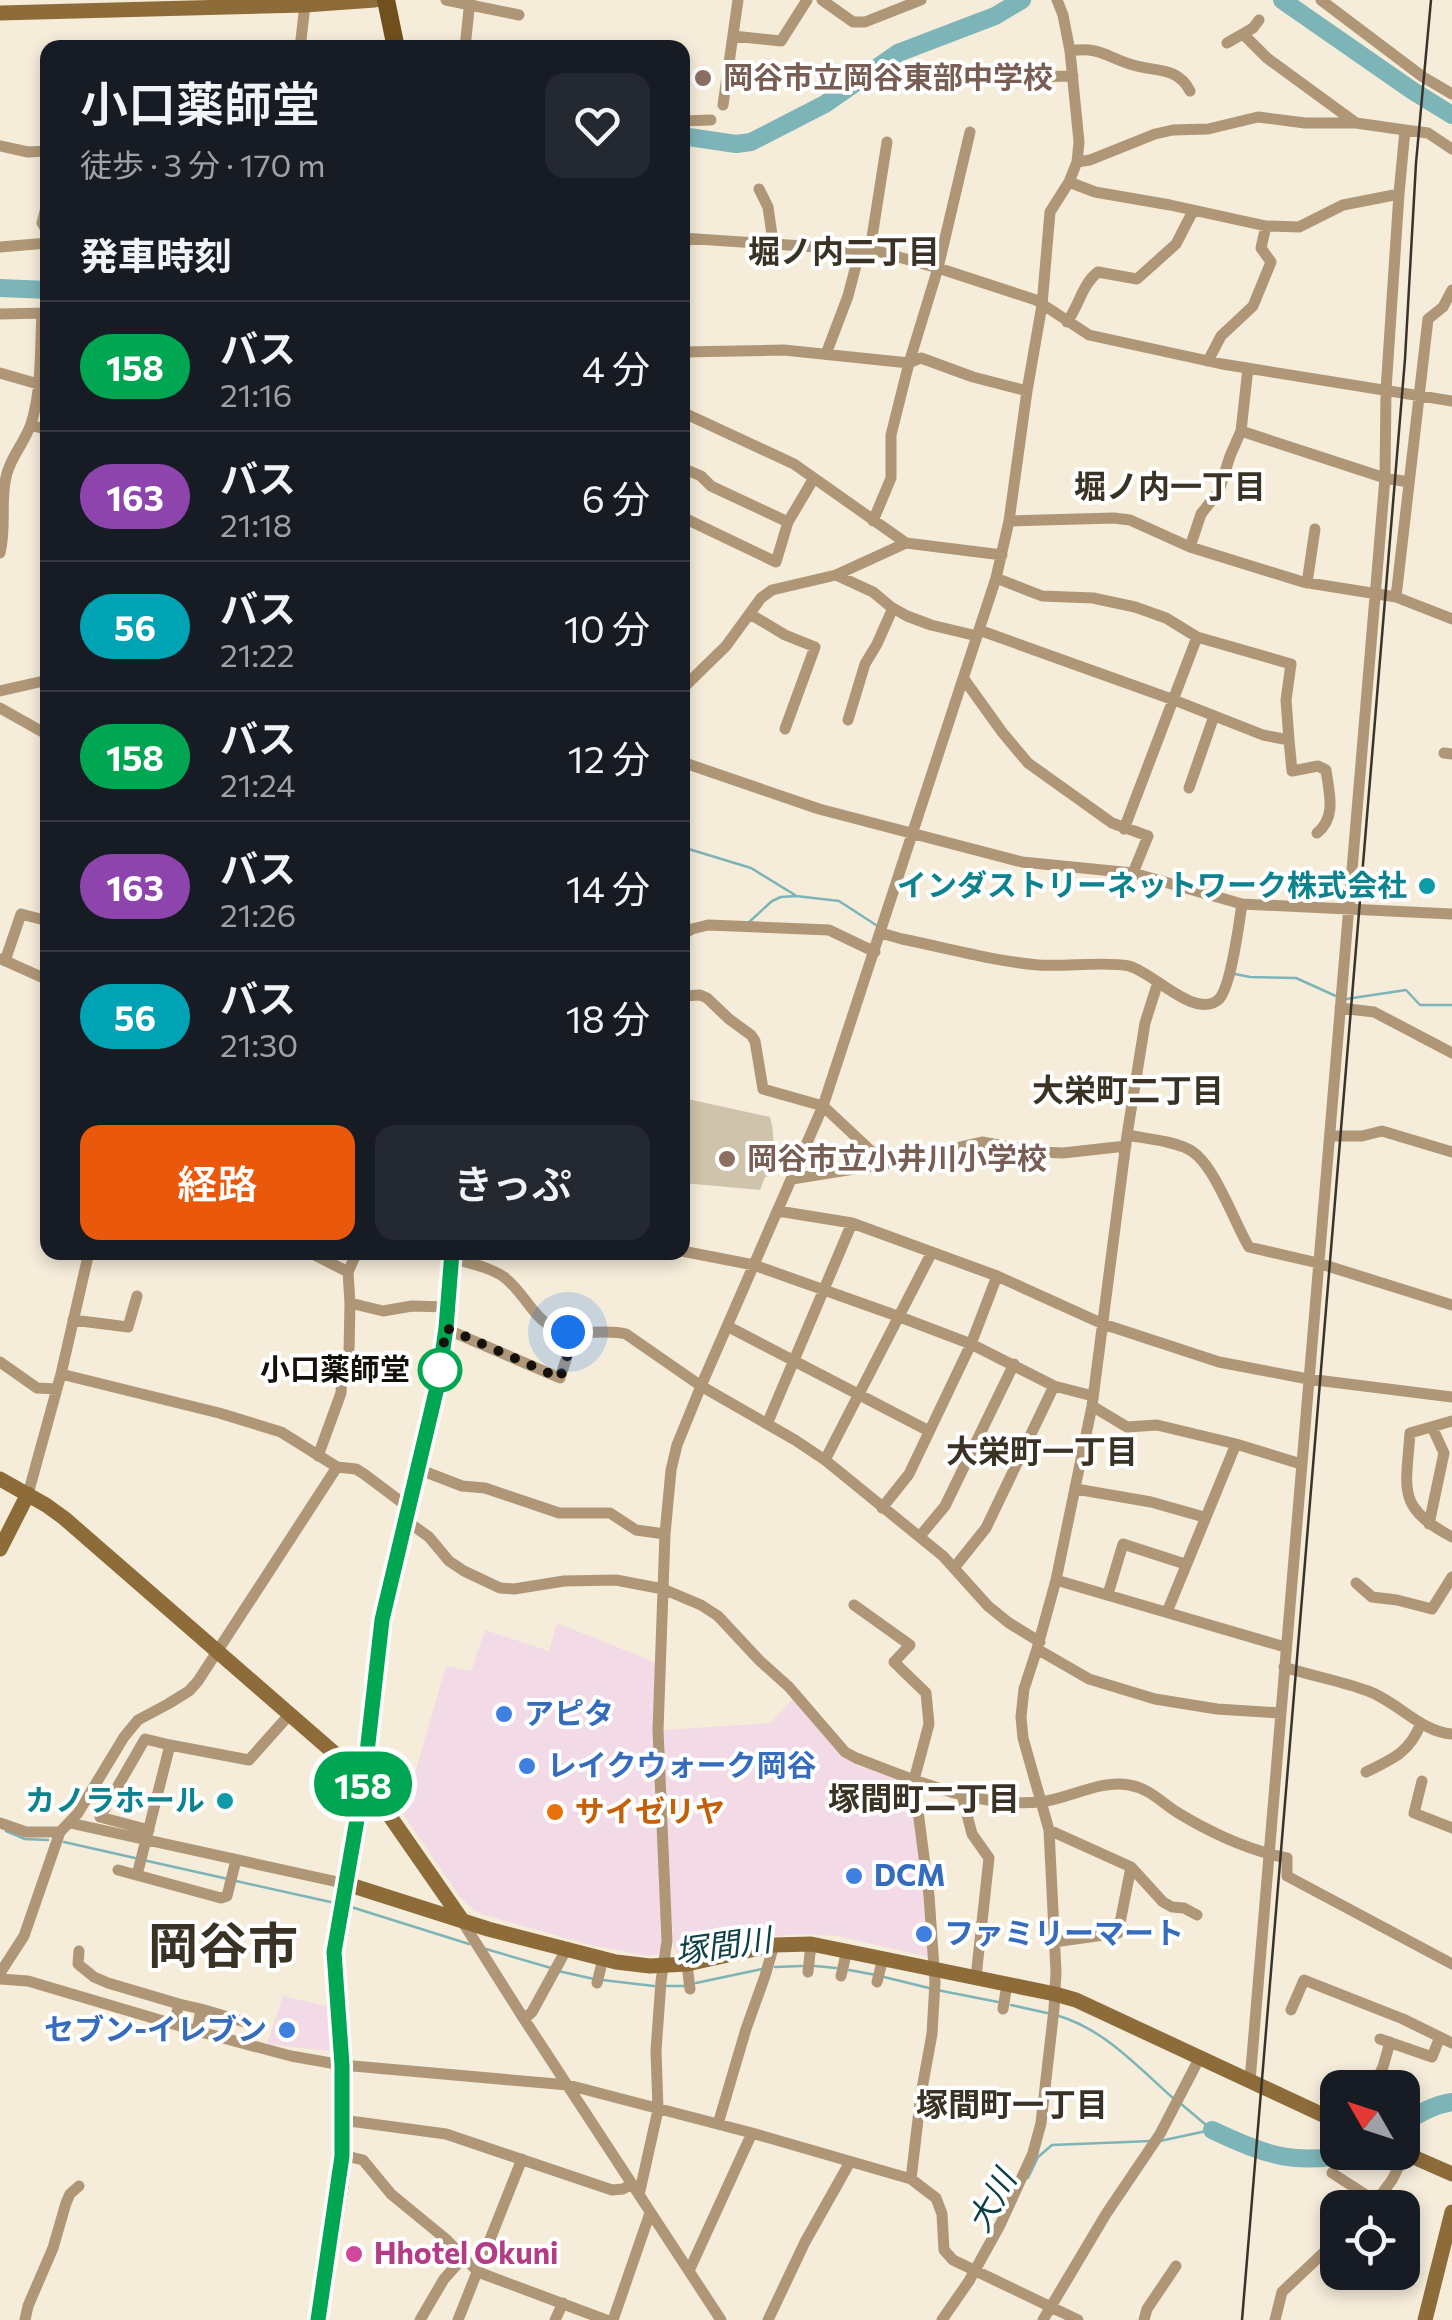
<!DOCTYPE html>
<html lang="ja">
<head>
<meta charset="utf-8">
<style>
  body { margin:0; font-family:Commissioner,"Noto Sans JP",sans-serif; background:#242831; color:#f1f3f6; height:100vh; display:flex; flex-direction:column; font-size:38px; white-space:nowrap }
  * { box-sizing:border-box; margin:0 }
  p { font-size:32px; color:#9ea1a6 }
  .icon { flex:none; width:55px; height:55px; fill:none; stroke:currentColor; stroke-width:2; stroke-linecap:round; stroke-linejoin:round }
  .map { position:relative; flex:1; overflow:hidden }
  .side { position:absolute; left:40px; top:40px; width:650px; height:1220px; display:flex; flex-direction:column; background:#171b24; border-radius:20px; box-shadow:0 5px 15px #0003 }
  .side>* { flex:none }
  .badge { padding:0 20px; border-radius:32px; font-size:35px; line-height:65px }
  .needle { width:65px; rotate:309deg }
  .controls { position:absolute; left:1320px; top:2070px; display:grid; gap:20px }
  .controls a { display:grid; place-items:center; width:100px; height:100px; border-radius:20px; background:#171b24; box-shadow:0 5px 15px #0003; font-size:50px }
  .you { position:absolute; width:50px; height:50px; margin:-25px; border:8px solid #fff; border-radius:50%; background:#1a73e8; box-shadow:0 0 0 15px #1a73e833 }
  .map>.badge { position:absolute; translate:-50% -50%; box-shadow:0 0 0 5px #fff }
  h2 { padding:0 40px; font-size:38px; line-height:90px }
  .round { display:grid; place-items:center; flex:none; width:105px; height:105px; border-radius:20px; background:#242831 }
  .summary { display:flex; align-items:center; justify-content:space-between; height:170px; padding:0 40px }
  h1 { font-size:48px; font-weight:600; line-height:75px }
  .cta { display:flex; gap:20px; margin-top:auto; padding:20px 40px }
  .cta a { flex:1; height:115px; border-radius:20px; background:#ea580c; color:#fff; font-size:40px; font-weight:600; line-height:115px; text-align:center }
  .cta a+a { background:#242831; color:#f1f3f6 }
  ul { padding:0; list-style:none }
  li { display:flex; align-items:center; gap:30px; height:130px; padding:0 40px; border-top:2px solid #363941 }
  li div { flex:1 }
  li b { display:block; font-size:38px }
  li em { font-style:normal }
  li .badge { min-width:110px; font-weight:700; text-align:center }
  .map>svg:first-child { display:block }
</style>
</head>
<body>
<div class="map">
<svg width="1452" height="2320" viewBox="0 0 1452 2320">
  <rect width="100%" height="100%" fill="#f5ecda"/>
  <!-- commercial -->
  <path fill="#f2dbe7" d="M 557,1623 L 657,1663 L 661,1893 L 662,1948 L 658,1954 L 647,1956 L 591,1945 L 484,1915 L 475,1911 L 460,1897 L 403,1814 L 446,1666 L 471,1671 L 485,1630 L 549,1651 Z
    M 794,1698 L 850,1760 L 857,1766 L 868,1769 L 870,1767 L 909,1782 L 912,1786 L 929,1957 L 837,1936 L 797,1934 L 748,1939 L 679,1954 L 674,1949 L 666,1839 L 663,1730 L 770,1723 Z
    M 283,1996 L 327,2006 L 330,2051 L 267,2044 Z"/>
  <!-- green -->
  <path fill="#d0c3ac" d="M 683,1098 L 770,1117 C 776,1138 773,1157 767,1177 L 765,1177 L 760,1190 L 683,1183 Z"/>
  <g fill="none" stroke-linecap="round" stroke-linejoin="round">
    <!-- stream -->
    <path stroke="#7db4b8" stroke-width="2.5" d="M 682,847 L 751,868 L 795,895
      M 748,923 L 772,901 L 781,897 L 796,896 L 839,901 L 876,925
      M 1235,974 L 1250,977 L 1296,978 L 1338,997
      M 1346,999 L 1406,990 L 1420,1005 L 1452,1005
      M 6,1831 L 25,1839 L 48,1840
      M 64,1842 L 135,1858
      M 143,1860 L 228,1879
      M 236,1881 L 335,1903
      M 348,1906 L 469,1944
      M 486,1949 L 551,1968
      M 815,1966 L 836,1968
      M 775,1967 L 802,1966
      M 849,1970 L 876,1975
      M 558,1971 L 594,1979
      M 884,1977 L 929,1988
      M 602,1980 L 654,1986
      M 696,1983 L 762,1969
      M 667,1986 L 684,1986
      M 937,1990 L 998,2002
      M 1011,2005 L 1047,2013
      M 1059,2016 C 1105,2030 1138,2067 1173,2098
      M 1180,2103 L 1212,2130
      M 1160,2141 L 1211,2130
      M 1028,2178 L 1038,2157 L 1052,2145 L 1152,2141"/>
    <!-- river -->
    <path stroke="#7db4b8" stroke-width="18" d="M 1282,0 L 1413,91 L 1452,115
      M 682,136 L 736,144 L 751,142 L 825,104 L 898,53 L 995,16 L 1022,0
      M 0,288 L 48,290
      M 1402,2125 C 1418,2113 1433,2105 1452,2102
      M 1212,2130 C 1268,2156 1297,2167 1359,2152"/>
    <!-- street -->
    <path stroke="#ae9676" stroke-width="11" d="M 446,0 L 519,15
      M 822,0 L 853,22 L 865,22 L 921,0
      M 1321,0 L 1423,77 L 1452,94
      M 1243,34 L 1267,58 L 1356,123
      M 733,36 L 781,41 L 807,0
      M 1227,43 L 1253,28 L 1259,20
      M 300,48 L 305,5
      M 465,48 L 470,0
      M 1070,51 C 1099,46 1106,57 1133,65 C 1155,72 1177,66 1190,91
      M 1024,77 L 1073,76
      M 723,105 L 738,0
      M 682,121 L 711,120
      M 0,146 L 28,152 L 48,151
      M 1077,162 L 1090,160 L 1155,134 L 1173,130 L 1208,129 L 1258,117 L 1305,123 L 1356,123 L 1405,130
      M 1069,182 L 1095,192 L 1170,205 L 1266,226 L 1299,227 L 1343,205 L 1399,194 L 1405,130 L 1428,133 L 1452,149
      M 759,189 L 768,207 L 773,242
      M 48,200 L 42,223 L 48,233
      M 682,238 L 877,251 L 938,268 L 1036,300 L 1089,335 L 1222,364 L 1452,401
      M 0,247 L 48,243
      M 870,250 L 887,142
      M 1452,290 L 1443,307 L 1428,319 L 1396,597 L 1452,619
      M 682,300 L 685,238
      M 0,314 L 46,313
      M 1067,322 C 1079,306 1082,284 1098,272 L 1137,279 L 1176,244 L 1193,211
      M 682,352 L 784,350 L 909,363 L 921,358 L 973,377 L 1027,391
      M 826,354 L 848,296 L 860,250
      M 1208,361 L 1221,336 L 1253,306 L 1271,262 L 1261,248 L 1266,226
      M 0,373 L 38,384 L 48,384
      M 682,412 L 794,464 L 906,543 L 1002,555
      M 31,425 L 48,430
      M 1241,431 L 1385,478 L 1409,482
      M 682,468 L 701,476 L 711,486 L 788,522 L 776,562 L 682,517
      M 873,521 L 891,478 L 891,435 L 909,363 L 938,268 L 970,132
      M 1009,521 L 1114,518 L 1130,520 L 1190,547 L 1303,582 L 1396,597
      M 788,522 L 814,478
      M 1190,547 L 1201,514 L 1219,491 L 1230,456 L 1241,431 L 1248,368
      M 0,553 C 6,529 1,506 5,482 C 8,460 24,444 31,424 C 42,390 40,349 42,313
      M 836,575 L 873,592 L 891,607 L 907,616 L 931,625 L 977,636
      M 1307,583 L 1315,529
      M 750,614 L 785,635 L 815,647 L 785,729
      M 979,630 L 1174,700 L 1263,735 L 1289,740 L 1286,700 L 1291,664 L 1197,637 L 1166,618 L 1135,607 L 1093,598 L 1042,596 L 996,578
      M 964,679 L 1002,732 L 1028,763 L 1112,823 L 1148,836 L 1133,873
      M 682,689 L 726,646 L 761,598 L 772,590 L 836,575 L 906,543
      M 0,691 L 48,680
      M 0,708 L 48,735
      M 848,720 L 865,664 L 877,644 L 893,608
      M 1289,740 L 1292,771 L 1318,766 L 1326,770 C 1329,793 1337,817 1317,833
      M 1444,753 L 1452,754
      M 682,762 L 819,809 L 1022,862 L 1133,873 L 1242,904 L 1452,914
      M 1189,788 L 1214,716
      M 1124,829 L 1197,637
      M 881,933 L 902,939 C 947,948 993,961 1038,965 C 1064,967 1106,961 1129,966 C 1153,972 1194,1019 1218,1000 C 1231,989 1239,923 1242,904
      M 682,935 L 692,929 L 708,925 L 829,930 L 875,952
      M 1,959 L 48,980
      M 5,961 L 21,914 L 48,921
      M 682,996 L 700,995 L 707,998 L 729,1019 L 751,1035 L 755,1041 L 763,1089 L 823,1106 L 885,1164
      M 1340,1008 L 1374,1012 L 1452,1053
      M 1127,1135 C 1147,1139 1169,1140 1188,1149 C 1214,1161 1234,1223 1249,1247 L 1318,1263 L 1452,1305
      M 1330,1136 L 1362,1136 L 1382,1131 L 1452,1152
      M 792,1179 L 885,1164 L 982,1142 L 1040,1152 L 1063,1153 L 1126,1146
      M 778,1211 L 852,1223 L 997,1276 L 1103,1324 L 1219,1362 L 1308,1379 L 1452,1397
      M 682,1251 L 754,1265 L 900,1317 L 971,1344 L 1054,1386 L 1093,1396
      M 309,1252 L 348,1272
      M 452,1258 C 469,1263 489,1267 504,1277 C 523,1291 533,1318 554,1328 C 575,1338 603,1328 626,1334 L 701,1386 L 795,1440 L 825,1460 L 943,1556 L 988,1606 L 1009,1623 L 1040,1642
      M 350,1303 L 383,1311 L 412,1306 L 448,1307
      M 73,1320 L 128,1327 L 137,1296
      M 727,1326 L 929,1431
      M 446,1329 L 560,1378 L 575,1332
      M 0,1362 L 37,1388 L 57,1389
      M 61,1374 L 219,1413 L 281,1432 L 337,1467 L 356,1469 L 364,1474 L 408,1507
      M 1092,1406 L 1127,1427 L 1157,1425 L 1236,1444 L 1167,1612
      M 1452,1421 L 1410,1433 C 1406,1490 1396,1507 1452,1537
      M 767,1424 L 852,1223
      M 1236,1444 L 1301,1464
      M 318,1456 L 341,1393 L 342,1372 L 349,1351 L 350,1303 L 348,1272 L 357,1252
      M 825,1460 L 932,1252
      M 418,1469 L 462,1486 L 485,1488 L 559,1513 L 610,1513 L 636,1530 L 665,1534
      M 1076,1489 L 1151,1502 L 1204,1517
      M 28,1494 L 61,1374 L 89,1252
      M 882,1508 L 909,1474 L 971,1344 L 997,1276
      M 404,1519 L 429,1537 L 449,1561 L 464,1571 L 500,1588 L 514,1589 L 564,1581 L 616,1580 L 663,1589 L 701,1605 L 718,1616 L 759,1660 L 789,1687 L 845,1752 L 856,1758 C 915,1780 975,1808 1040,1802 C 1069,1799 1100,1779 1129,1785 C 1148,1788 1160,1801 1175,1811 C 1209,1832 1247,1850 1287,1858 L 1287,1876 L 1452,1964
      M 1429,1524 L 1444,1453 L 1432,1427
      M 920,1536 L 945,1506 L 1014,1364
      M 954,1568 L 986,1528 L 1054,1386
      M 1056,1580 L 1285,1647
      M 1356,1583 L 1372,1597 L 1397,1600 L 1432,1609 L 1452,1577
      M 1108,1594 L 1123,1544 L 1185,1564
      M 854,1605 L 910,1645 L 894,1662 L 926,1693 L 929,1724 L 914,1780 L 929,1896 L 935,1982 L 932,2034 L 921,2094 L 911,2179
      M 1037,1649 L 1089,1679 L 1155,1699 L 1217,1709 L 1280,1713
      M 1284,1667 C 1312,1676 1341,1681 1368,1691 C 1398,1702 1421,1732 1452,1734
      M 1366,1772 C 1393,1759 1410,1752 1421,1723
      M 1422,1781 L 1414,1813 L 1452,1828
      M 962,1795 L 972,1834 L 989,1858 L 976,1977
      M 0,1823 L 26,1832 L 60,1832
      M 70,1823 L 347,1884
      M 149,1830 L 100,1817 L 145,1739 L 170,1745
      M 1049,1830 L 1131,1867 L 1163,1902 L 1172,1907 L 1184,1908 L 1197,1915
      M 118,1870 L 221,1898 L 227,1896 L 236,1860
      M 137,1875 L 170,1745 L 249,1760 L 290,1714
      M 462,1921 L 524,2019 L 721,2320
      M 1054,1942 L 1118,1933 L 1131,1867
      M 79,1951 L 78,1964 L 94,1977 L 108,1983 L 179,2004
      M 687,1964 L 690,1989
      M 808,1972 L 811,1944
      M 0,1973 L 24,1936 L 60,1832 L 78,1813 L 124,1737 L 138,1720 L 168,1704 L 189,1691 L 198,1681 L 337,1467
      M 841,1976 L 847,1950
      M 0,1979 L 28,1981 L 197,2031 L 291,2056 L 342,2065 L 568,2085 L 752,2133 L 911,2179 L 936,2198 L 942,2214 L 944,2250 L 953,2260 L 1078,2320
      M 877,1982 L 883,1958
      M 597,1983 L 603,1959
      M 201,2009 L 248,2023
      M 1003,2009 L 1007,1984
      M 1291,2010 L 1304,1980 L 1403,2019 L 1452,2043
      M 524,2019 L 532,2012 L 566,1950
      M 174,2024 L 179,2004 L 201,2009 L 197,2031
      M 1380,2039 L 1432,2057 L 1440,2037
      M 1250,2081 L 1385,478 L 1386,390 L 1399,194
      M 1375,2083 L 1383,2067 L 1390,2042
      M 342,2120 L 446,2134 L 612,2190 L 623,2189 L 632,2184
      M 718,2124 L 746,2029 L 765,1976 L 774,1945
      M 342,2155 L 363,2160 L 391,2194 L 447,2240 L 478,2272 L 606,2320
      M 1332,2173 L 1377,2202
      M 639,2195 L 658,2110 L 656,2051 L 661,1981 L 667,1941 L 658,1730 L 665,1534 L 671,1470 L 677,1445 L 701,1386 L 823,1106 L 996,578 L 1009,521 L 1027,391 L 1042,305 L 1050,212 L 1069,182 L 1077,162 L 1079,142 L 1070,51 L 1063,15 L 1057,0
      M 1371,2208 L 1392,2180 L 1405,2154
      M 689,2271 L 752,2133
      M 25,2320 L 28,2306 L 53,2248 L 66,2203 L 70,2194 L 79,2186
      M 420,2320 L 444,2279 L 463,2258
      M 458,2320 L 522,2159
      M 555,2320 L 563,2303
      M 613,2320 L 650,2213
      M 768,2320 L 805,2242 L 850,2162
      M 942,2320 L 969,2281 L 1000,2225 L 1033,2153 L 1041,2123 L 1054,2009 L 1056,1972 L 1049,1830 L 1023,1738 L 1021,1717 L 1024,1689 L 1037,1649 L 1056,1580 L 1092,1406 L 1127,1135 L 1145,1023 L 1158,982
      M 1043,2320 L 1106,2214 L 1160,2134 L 1200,2057
      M 1144,2320 L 1147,2309 L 1176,2266
      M 1275,2320 L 1282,2292 L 1338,2239"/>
    <!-- secondary -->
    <path stroke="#8e6c3a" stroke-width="15" d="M 0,13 L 305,5 L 375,0
      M 0,1479 L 46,1505 L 64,1518 L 364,1779 L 462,1920
      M 0,1549 L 28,1494
      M 347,1884 L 488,1929 L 616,1962 L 650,1966 L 687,1964 L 774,1945 L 811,1944 L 1055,1994 L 1076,2000 L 1338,2122
      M 1402,2152 L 1452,2174
      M 1425,2320 L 1452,2212"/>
    <!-- primary -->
    <path stroke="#71501d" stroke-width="18" d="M 386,0 L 396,48
      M 319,2320 L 340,2183 L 342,2155 L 342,2065 L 334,1951 L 364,1779 L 382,1620 L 439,1383 L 446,1329 L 452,1252"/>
    <!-- rail -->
    <path stroke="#38332b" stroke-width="2.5" d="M 1242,2320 L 1405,359 L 1416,163 L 1431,0"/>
  </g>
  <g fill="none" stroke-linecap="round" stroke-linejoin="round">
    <!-- line casing -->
    <g stroke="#fff" stroke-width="22">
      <path id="line" d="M 318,2320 L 342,2156 L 342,2065 L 334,1952 L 364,1779 L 382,1620 L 438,1383 L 446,1328 L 452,1252"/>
    </g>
    <!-- line -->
    <use href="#line" stroke="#00a651" stroke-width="15"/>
    <!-- walk -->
    <path stroke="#14100a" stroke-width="10" stroke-dasharray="0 18" d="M 440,1370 L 438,1383 L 446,1328 L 560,1378 L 575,1332 L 568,1332"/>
  </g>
  <!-- markers -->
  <g fill="#8d6e63" stroke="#fff" stroke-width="4">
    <circle cx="703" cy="78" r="10"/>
    <circle cx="727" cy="1159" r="10"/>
  </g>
  <g fill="#0f9aa8" stroke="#fff" stroke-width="4">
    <circle cx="1427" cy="886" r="10"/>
    <circle cx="225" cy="1801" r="10"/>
  </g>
  <circle fill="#fff" stroke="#00a651" stroke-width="5" cx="440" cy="1370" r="20"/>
  <g fill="#3f7fe0" stroke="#fff" stroke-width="4">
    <circle cx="504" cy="1714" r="10"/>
    <circle cx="527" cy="1766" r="10"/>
    <circle cx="854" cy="1876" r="10"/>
    <circle cx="924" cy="1934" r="10"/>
    <circle cx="287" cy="2030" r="10"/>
  </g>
  <circle fill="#e8710a" stroke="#fff" stroke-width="4" cx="555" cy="1812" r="10"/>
  <circle fill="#d1479c" stroke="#fff" stroke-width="4" cx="354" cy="2254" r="10"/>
  <g text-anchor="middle" stroke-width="8" stroke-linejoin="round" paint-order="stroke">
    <!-- education labels -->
    <g font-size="30" font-weight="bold" fill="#785e54" stroke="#fff" text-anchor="start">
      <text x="723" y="88">岡谷市立岡谷東部中学校</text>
      <text x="747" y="1169">岡谷市立小井川小学校</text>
    </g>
    <!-- culture labels -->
    <g font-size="30" font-weight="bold" fill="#0d838f" stroke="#fff" text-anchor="end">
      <text x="1407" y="896">インダストリーネットワーク株式会社</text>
      <text x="205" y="1811">カノラホール</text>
    </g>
    <!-- stop labels -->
    <g font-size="30" font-weight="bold" fill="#14100a" stroke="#fff" text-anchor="end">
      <text x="410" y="1380">小口薬師堂</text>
    </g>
    <!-- shop labels -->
    <g font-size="30" font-weight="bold" fill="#366cbe" stroke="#fff" text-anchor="start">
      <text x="524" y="1724">アピタ</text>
      <text x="547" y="1776">レイクウォーク岡谷</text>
      <text x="874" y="1886">DCM</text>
      <text x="944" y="1944">ファミリーマート</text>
      <text x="267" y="2040" text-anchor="end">セブン-イレブン</text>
    </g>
    <!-- food labels -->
    <g font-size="30" font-weight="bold" fill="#c56008" stroke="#fff" text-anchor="start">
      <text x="575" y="1822">サイゼリヤ</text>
    </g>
    <!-- hotel labels -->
    <g font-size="30" font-weight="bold" fill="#b23c85" stroke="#fff" text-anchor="start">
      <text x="374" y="2264">Hhotel Okuni</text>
    </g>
    <!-- neighbourhood labels -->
    <g font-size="32" font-weight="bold" fill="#3a3224" stroke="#fff">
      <text x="844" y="263">堀ノ内二丁目</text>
      <text x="1170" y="498">堀ノ内一丁目</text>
      <text x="1128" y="1102">大栄町二丁目</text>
      <text x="1042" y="1463">大栄町一丁目</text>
      <text x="924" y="1810">塚間町二丁目</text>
      <text x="1012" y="2116">塚間町一丁目</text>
    </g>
    <!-- water labels -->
    <g font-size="32" font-style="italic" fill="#0d4145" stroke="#fff">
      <text transform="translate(723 1946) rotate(-8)" y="11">塚間川</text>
      <text transform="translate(992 2201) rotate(-61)" y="11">大川</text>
    </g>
    <!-- town labels -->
    <g font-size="50" font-weight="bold" fill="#3a3224" stroke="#fff">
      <text x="223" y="1964">岡谷市</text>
    </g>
  </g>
</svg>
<div class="controls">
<a><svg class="needle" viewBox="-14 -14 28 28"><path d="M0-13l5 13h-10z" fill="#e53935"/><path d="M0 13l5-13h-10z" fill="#9ea1a6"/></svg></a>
<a><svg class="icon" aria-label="locate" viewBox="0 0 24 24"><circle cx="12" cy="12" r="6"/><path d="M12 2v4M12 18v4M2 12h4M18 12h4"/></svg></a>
</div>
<div class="you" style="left:568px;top:1332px"></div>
<b class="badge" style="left:363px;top:1784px;background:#00a651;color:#fff">158</b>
<section class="side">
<div class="summary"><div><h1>小口薬師堂</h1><p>徒歩 · 3 分 · 170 m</p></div><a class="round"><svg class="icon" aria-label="heart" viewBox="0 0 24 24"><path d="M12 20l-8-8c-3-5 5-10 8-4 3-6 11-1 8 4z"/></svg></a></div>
<h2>発車時刻</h2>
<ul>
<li><span class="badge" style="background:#00a651;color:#fff">158</span><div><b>バス</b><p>21:16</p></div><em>4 分</em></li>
<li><span class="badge" style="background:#8e44ad;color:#fff">163</span><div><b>バス</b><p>21:18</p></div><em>6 分</em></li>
<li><span class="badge" style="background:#00a3b4;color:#fff">56</span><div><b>バス</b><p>21:22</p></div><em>10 分</em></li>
<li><span class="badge" style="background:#00a651;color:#fff">158</span><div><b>バス</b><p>21:24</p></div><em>12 分</em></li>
<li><span class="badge" style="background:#8e44ad;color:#fff">163</span><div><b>バス</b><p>21:26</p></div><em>14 分</em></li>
<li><span class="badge" style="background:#00a3b4;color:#fff">56</span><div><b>バス</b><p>21:30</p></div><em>18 分</em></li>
</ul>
<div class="cta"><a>経路</a><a>きっぷ</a></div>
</section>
</div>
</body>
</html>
